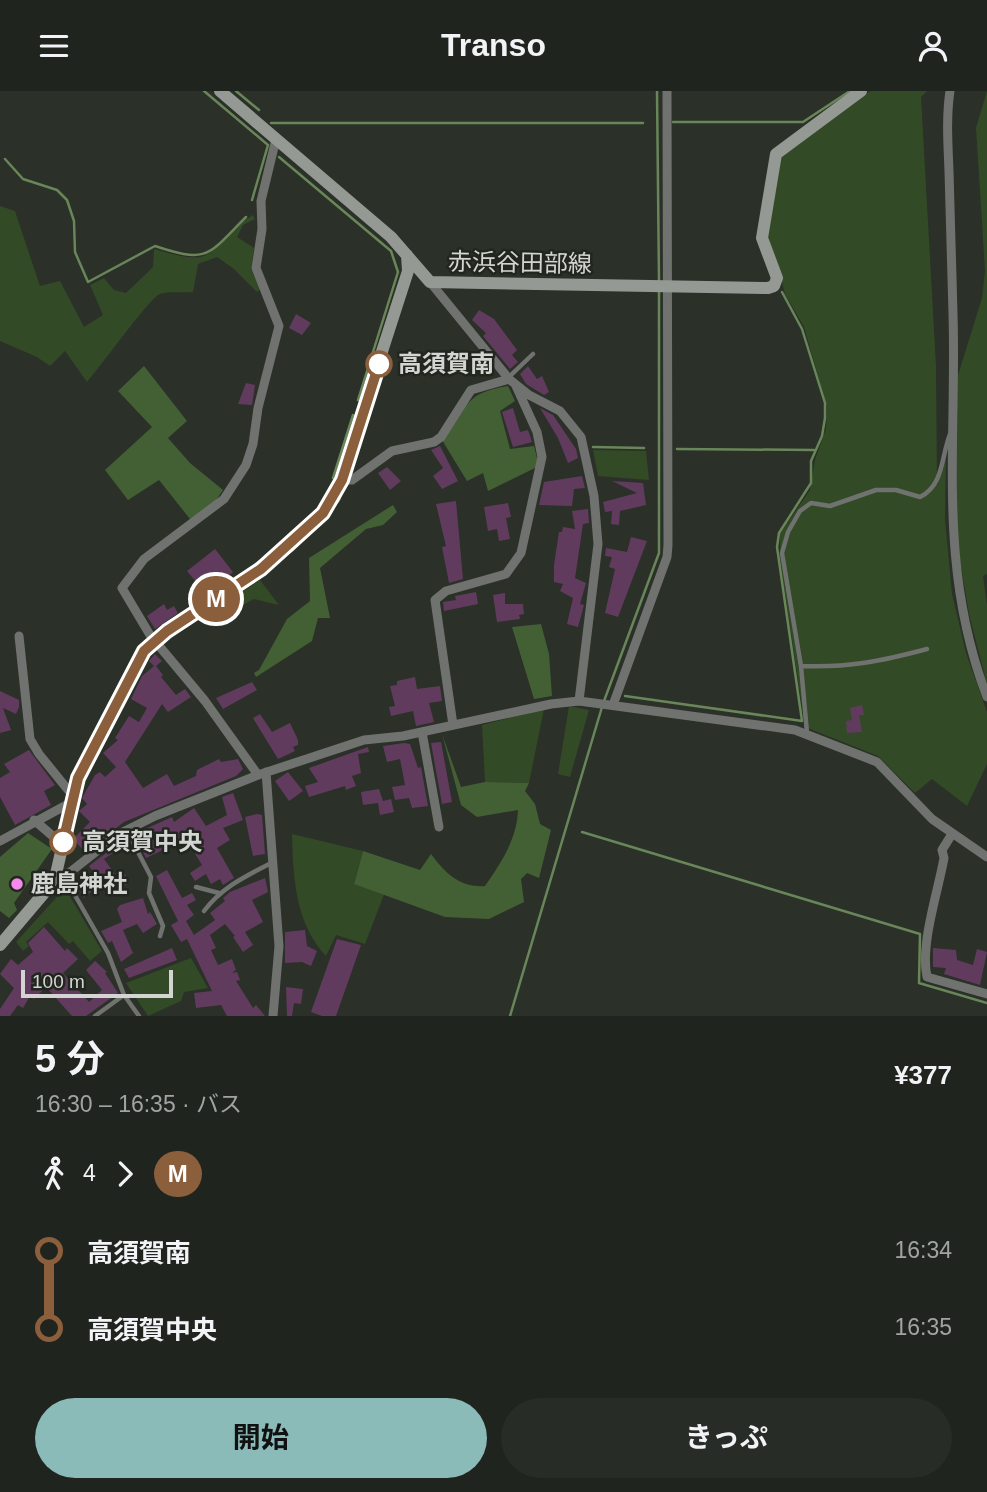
<!DOCTYPE html>
<html lang="ja">
<head>
<meta charset="utf-8">
<style>
  body { margin:0; font-family:Helvetica,"Noto Sans JP",sans-serif; background:#282c27; color:#f1f3f6; height:100vh; display:flex; flex-direction:column; font-size:26px; white-space:nowrap }
  * { box-sizing:border-box; margin:0 }
  p { font-size:23px; color:#a2a4a4 }
  .icon { flex:none; width:38px; height:38px; fill:none; stroke:currentColor; stroke-width:2; stroke-linecap:round; stroke-linejoin:round }
  .map { position:relative; height:925px; overflow:hidden }
  .panel { display:flex; flex-direction:column; background:#20241e; flex:1 }
  .panel>* { flex:none }
  .badge { padding:0 14px; border-radius:23px; font-size:24px; line-height:46px }
  .scale { position:absolute; left:21px; bottom:18px; width:152px; box-sizing:border-box; padding-left:7px; border:4px solid #d2d5d1; border-top:0; font-size:19px; line-height:24px; white-space:nowrap; color:#d2d5d1; -webkit-text-stroke:5px #21261f; paint-order:stroke }
  .map>.badge { position:absolute; translate:-50% -50%; box-shadow:0 0 0 4px #fff }
  .legs { display:flex; align-items:center; gap:10px; height:77px; padding:0 35px; font-size:23px }
  .legs p { margin-inline-start:auto }
  .headline { display:flex; align-items:center; justify-content:space-between; height:119px; padding:0 35px }
  h1 { font-size:38px; font-weight:700; line-height:52px }
  .action { display:flex; gap:14px; margin-top:auto; padding:14px 35px }
  .action a { flex:1; height:80px; border-radius:42px; background:#8bbbb9; color:#111; font-size:28px; font-weight:700; line-height:80px; text-align:center }
  .action a+a { background:#282c27; color:#f1f3f6 }
  ul { padding:0 35px; list-style:none }
  li { display:flex; align-items:center; gap:24px; height:77px; font-size:26px }
  li i { display:grid; place-items:center; width:10px; height:100%; margin:0 9px; background:currentColor }
  li i::after { content:''; width:18px; height:18px; margin:-9px; border:5px solid; border-radius:50%; background:#20241e }
  li p { margin-inline-start:auto }
  li:first-child i { background:linear-gradient(#0000 50%,currentColor 0) }
  li:last-child i { background:linear-gradient(currentColor 50%,#0000 0) }
  header { display:flex; justify-content:space-between; align-items:center; height:91px; padding:0 35px; background:#20241e; font-size:32px; font-weight:700 }
  .map>svg:first-child { display:block }
</style>
</head>
<body>
<header><svg class="icon" aria-label="menu" viewBox="0 0 24 24"><path d="M4 6h16M4 12h16M4 18h16"/></svg>Transo<svg class="icon" aria-label="person" viewBox="0 0 24 24"><circle cx="12" cy="8" r="4"/><path d="M4 21q1-7 8-7t8 7"/></svg></header>
<div class="map">
<svg width="987" height="925" viewBox="0 0 987 925">
  <rect width="100%" height="100%" fill="#2b3028"/>
  <!-- green -->
  <path fill="#334a27" d="M 870,0 L 927,0 L 921,6 L 936,275 L 937,394 L 946,360 L 945,428 L 952,503 L 966,562 L 987,621 L 987,673 L 967,715 L 932,688 L 915,702 L 878,665 L 805,636 L 780,467 L 780,443 L 810,399 L 815,369 L 826,338 L 827,316 L 804,236 L 785,203 L 779,179 L 764,146 L 780,63 Z
    M 987,0 L 987,483 L 983,485 L 987,514 L 987,593 L 969,523 L 956,444 L 958,284 L 982,207 L 985,180 L 976,37 Z
    M 0,115 L 15,120 L 40,195 L 60,190 L 84,236 L 103,224 L 90,194 L 104,187 L 114,199 L 126,202 L 153,176 L 154,158 C 225,180 203,155 253,124 L 255,128 L 243,134 L 237,146 L 254,157 L 251,178 L 260,198 L 257,201 L 234,178 L 217,166 L 198,173 L 193,201 C 182,202 169,200 160,203 C 151,205 99,278 87,291 L 65,260 L 50,275 L 37,266 L 0,250 Z
    M 593,359 L 646,360 L 649,389 L 598,385 Z
    M 260,489 L 279,514 L 254,508 L 216,528 L 210,522 Z
    M 569,615 L 589,619 L 570,686 L 558,683 Z
    M 544,618 L 529,692 L 485,691 L 482,634 Z
    M 292,743 L 363,760 L 354,792 L 385,801 L 365,853 L 336,844 L 326,865 C 295,832 293,786 292,743 Z
    M 65,797 L 102,860 L 90,870 L 73,850 L 69,853 L 48,831 L 26,851 L 29,855 L 23,860 L 16,851 Z
    M 191,867 L 208,897 L 184,901 L 181,910 L 148,925 L 126,892 Z"/>
  <!-- forest -->
  <path fill="#436035" d="M 144,275 L 187,330 L 168,347 L 190,372 L 223,399 L 214,412 L 190,428 L 159,389 L 128,409 L 105,379 L 152,336 L 118,300 Z
    M 508,295 L 515,310 L 500,320 L 510,358 L 534,355 L 539,375 L 488,400 L 483,382 L 467,390 L 442,349 C 471,317 460,303 508,295 Z
    M 393,414 L 397,421 L 383,434 L 366,438 L 320,477 L 330,527 L 318,527 L 312,550 L 256,586 L 254,582 L 259,579 L 287,528 L 310,510 L 309,467 Z
    M 541,533 L 549,563 L 552,605 L 534,608 L 512,536 Z
    M 442,643 L 461,696 L 485,691 L 529,692 L 525,700 L 535,713 L 540,733 L 551,739 L 539,787 L 527,782 L 521,788 L 524,811 L 489,828 L 445,826 L 354,793 L 363,760 L 420,779 L 431,763 C 445,782 460,797 485,795 C 501,772 517,748 518,719 L 477,726 L 461,714 Z
    M 28,742 L 52,758 L 14,812 L 17,819 L 9,827 L 0,820 L 0,766 Z"/>
  <g fill="none" stroke-linecap="round" stroke-linejoin="round">
    <!-- stream -->
    <path stroke="#688659" stroke-width="2.5" d="M 204,0 L 268,54 L 252,109
      M 236,0 L 259,19
      M 657,0 L 659,189
      M 673,31 L 803,31 L 850,0
      M 271,32 L 643,32
      M 279,66 L 391,160 L 398,181 L 358,309
      M 5,68 L 23,88 L 57,99 L 67,109 L 74,130 L 75,161 L 88,191 L 155,155 C 209,173 208,164 246,126
      M 593,356 L 644,357
      M 677,358 L 814,359
      M 333,387 L 353,324
      M 625,605 L 802,630 L 777,456 L 779,442 L 811,392 L 811,370 L 822,345 L 825,327 L 825,312 L 802,238 L 782,201
      M 604,610 L 659,462 L 659,199
      M 582,741 L 920,843 L 919,892 L 987,912
      M 510,925 L 602,616"/>
  </g>
  <!-- building -->
  <path fill="#613b5e" d="M 479,219 L 494,228 L 517,259 L 512,264 L 518,271 L 510,278 L 483,245 L 486,242 L 472,229 Z
    M 296,223 L 311,232 L 302,244 L 289,237 Z
    M 528,275 L 537,288 L 542,285 L 549,301 L 544,304 L 526,293 L 520,283 Z
    M 246,292 L 255,294 L 252,314 L 238,313 Z
    M 513,317 L 520,341 L 528,339 L 532,351 L 513,356 L 502,321 Z
    M 540,317 L 553,324 L 576,358 L 578,367 L 568,372 L 558,347 Z
    M 440,355 L 458,390 L 442,398 L 433,385 L 443,377 L 431,359 Z
    M 387,376 L 401,390 L 390,399 L 378,382 Z
    M 582,385 L 585,397 L 574,398 L 572,415 L 539,414 L 544,391 Z
    M 612,390 L 643,392 L 646,414 L 620,420 L 619,434 L 611,433 L 612,420 L 605,421 L 603,411 L 637,402 Z
    M 456,410 L 463,488 L 449,492 L 442,456 L 446,455 L 436,413 Z
    M 508,412 L 511,426 L 506,427 L 510,448 L 499,450 L 497,438 L 488,440 L 484,416 Z
    M 588,418 L 589,432 L 583,433 L 575,487 L 586,492 L 580,513 L 584,514 L 578,536 L 567,533 L 573,507 L 560,500 L 563,493 L 554,491 L 554,474 L 559,441 L 562,441 L 563,436 L 575,438 L 572,420 Z
    M 631,446 L 647,450 L 618,526 L 605,522 L 615,478 L 609,476 L 612,466 L 605,465 L 606,457 L 627,461 Z
    M 215,458 L 233,481 L 206,503 L 187,480 Z
    M 476,501 L 478,513 L 444,520 L 443,511 L 456,509 L 455,505 Z
    M 505,502 L 505,513 L 523,513 L 524,523 L 519,524 L 520,528 L 497,531 L 493,504 Z
    M 164,513 L 167,519 L 174,515 L 178,522 L 155,538 L 147,525 Z
    M 155,563 L 162,570 L 156,575 L 163,584 L 161,586 L 176,604 L 185,598 L 191,606 L 168,621 L 162,613 L 125,671 L 143,697 L 167,683 L 174,695 L 196,685 L 197,679 L 219,668 L 221,671 L 238,668 L 243,678 L 236,685 L 124,731 L 85,761 L 73,748 L 90,731 L 79,720 L 87,713 L 82,707 L 95,684 L 100,681 L 105,686 L 116,676 L 103,662 L 118,649 L 115,647 L 129,625 L 139,631 L 147,617 L 131,608 L 142,585 L 154,575 L 149,570 Z
    M 415,586 L 417,598 L 440,595 L 442,610 L 429,612 L 434,631 L 416,635 L 413,620 L 391,625 L 389,616 L 395,615 L 390,595 L 397,594 L 397,590 Z
    M 252,591 L 257,599 L 223,618 L 216,607 Z
    M 0,600 L 19,609 L 19,616 L 16,623 L 3,617 L 11,639 L 0,642 Z
    M 862,614 L 864,624 L 859,624 L 862,641 L 847,642 L 846,630 L 852,629 L 850,617 Z
    M 260,623 L 272,641 L 290,632 L 298,649 L 298,654 L 293,656 L 295,660 L 278,668 L 253,627 Z
    M 441,651 L 452,711 L 442,713 L 431,652 Z
    M 404,652 L 410,653 L 418,677 L 421,676 L 428,715 L 412,717 L 409,707 L 395,709 L 392,696 L 405,694 L 400,668 L 387,671 L 383,655 Z
    M 368,656 L 369,661 L 358,663 L 361,682 L 352,685 L 356,695 L 346,699 L 345,695 L 309,706 L 305,695 L 318,691 L 309,677 Z
    M 29,659 L 55,694 L 44,700 L 51,714 L 15,734 L 0,706 L 0,687 L 10,681 L 4,673 Z
    M 288,681 L 303,700 L 289,710 L 275,690 Z
    M 379,698 L 383,710 L 391,708 L 394,721 L 380,724 L 378,712 L 363,714 L 361,701 Z
    M 233,702 L 243,729 L 223,737 L 230,749 L 217,757 L 234,787 L 223,794 L 220,788 L 211,793 L 206,783 L 195,790 L 190,782 L 202,774 L 186,748 L 146,767 L 134,743 L 172,726 L 174,731 L 194,717 L 206,735 L 227,724 L 222,706 Z
    M 257,723 L 262,724 L 265,763 L 253,765 L 245,726 Z
    M 114,756 L 116,760 L 104,768 L 117,786 L 125,783 L 128,793 L 110,799 L 106,787 L 84,807 L 76,796 L 94,782 L 89,775 Z
    M 167,779 L 182,807 L 192,802 L 196,809 L 187,814 L 194,824 L 186,830 L 194,844 L 215,829 L 210,822 L 225,810 L 223,807 L 230,801 L 265,787 L 268,801 L 252,809 L 263,831 L 245,841 L 253,854 L 243,861 L 233,846 L 235,845 L 225,833 L 210,844 L 216,857 L 211,859 L 218,874 L 232,868 L 236,879 L 232,882 L 237,881 L 240,889 L 236,890 L 253,917 L 256,914 L 265,925 L 227,925 L 221,914 L 196,917 L 194,902 L 212,900 L 187,848 L 181,851 L 171,834 L 178,830 L 156,785 Z
    M 143,807 L 148,823 L 150,821 L 157,833 L 143,842 L 137,833 L 123,839 L 133,862 L 121,871 L 112,850 L 108,852 L 101,840 L 122,831 L 117,818 L 120,814 Z
    M 44,836 L 65,860 L 67,857 L 78,868 L 63,882 L 89,911 L 102,899 L 86,879 L 95,870 L 107,881 L 105,882 L 118,902 L 86,925 L 72,925 L 46,896 L 34,908 L 30,905 L 23,917 L 18,914 L 10,925 L 0,925 L 0,918 L 14,897 L 0,883 L 11,868 L 18,874 L 33,861 L 28,852 Z
    M 305,839 L 307,855 L 317,860 L 311,875 L 302,871 L 285,872 L 285,841 Z
    M 337,848 L 361,854 L 336,925 L 322,925 L 311,921 Z
    M 172,857 L 177,869 L 129,887 L 124,878 Z
    M 933,857 L 956,859 L 957,869 L 973,874 L 977,858 L 987,861 L 980,894 L 944,883 L 946,877 L 933,876 Z
    M 286,896 L 303,898 L 301,913 L 294,912 L 292,925 L 287,925 Z"/>
  <g fill="none" stroke-linecap="round" stroke-linejoin="round">
    <!-- lane -->
    <path stroke="#70726f" stroke-width="4.5" d="M 509,286 L 533,263
      M 801,575 C 848,577 882,570 927,558
      M 807,642 L 801,575 L 782,462 L 788,441 L 800,420 L 811,412 L 830,415 L 876,399 L 896,399 L 920,406 C 944,394 941,366 950,343
      M 127,740 L 151,786 L 149,802 L 163,835 L 160,845
      M 64,785 L 108,862 L 124,904 L 139,925
      M 196,796 L 219,802
      M 204,820 C 222,796 246,785 273,771
      M 95,925 L 124,904"/>
    <!-- street -->
    <path stroke="#70726f" stroke-width="9" d="M 950,0 C 946,26 948,54 949,80 C 950,127 952,175 953,223 C 957,358 937,475 987,606
      M 430,191 L 509,288 L 529,304 L 560,320 L 581,346 L 594,405 L 598,453 L 579,610
      M 342,389 L 352,389 L 392,360 L 434,351 L 441,346 L 471,299 L 509,288
      M 19,545 L 30,648 L 39,663 L 73,705
      M 613,614 L 667,466 L 668,454 L 667,0
      M 453,634 L 435,509 L 446,500 L 506,483 L 521,462 L 542,366 L 537,341 L 516,295
      M 422,641 L 439,736
      M 266,681 L 279,855 L 273,925
      M 258,684 L 205,610 L 150,544 L 122,497 L 144,468 L 224,408 L 246,374 L 253,353 L 258,317 L 279,235 L 256,177 L 262,138 L 261,110 L 276,48
      M 34,729 L 62,753
      M 952,743 L 942,759 L 944,767 C 938,801 920,853 927,886 L 987,903
      M 0,750 L 72,711
      M 56,783 L 69,782 L 117,744 L 155,725 L 258,684 L 364,649 L 403,645 L 551,613 L 579,610 L 795,639 L 877,671 L 932,728 L 987,766"/>
    <!-- secondary -->
    <path stroke="#959993" stroke-width="12" d="M 220,0 L 391,146 L 430,191 L 768,197 L 774,195 L 777,187 L 762,147 L 776,63 L 861,0
      M 0,854 L 44,802 L 56,783 L 78,687 L 148,554 L 290,455 L 323,423 L 335,406 L 408,180 L 407,164"/>
  </g>
  <g fill="none" stroke-linecap="round" stroke-linejoin="round">
    <!-- line-1 casing -->
    <g stroke="#fff" stroke-width="16">
      <path id="line-1" d="M 63,751 L 78,687 L 144,560 L 167,540 L 261,478 L 323,422 L 342,389 L 379,273"/>
    </g>
    <!-- line-1 -->
    <use href="#line-1" stroke="#8b5e3c" stroke-width="10"/>
  </g>
  <!-- markers -->
  <g fill="#fff" stroke="#8b5e3c" stroke-width="3.5">
    <circle cx="379" cy="273" r="12"/>
    <circle cx="63" cy="751" r="12"/>
  </g>
  <circle fill="#f689ed" stroke="#21261f" stroke-width="2.5" cx="17" cy="793" r="7"/>
  <g text-anchor="middle" stroke-width="5" stroke-linejoin="round" paint-order="stroke">
    <!-- street labels -->
    <g font-size="24" fill="#d2d5d1" stroke="#21261f">
      <text transform="translate(520 172) rotate(1)" y="8">赤浜谷田部線</text>
    </g>
    <!-- stop labels -->
    <g font-size="24" font-weight="bold" fill="#d2d5d1" stroke="#21261f" text-anchor="start">
      <text x="398" y="281">高須賀南</text>
      <text x="82" y="759">高須賀中央</text>
    </g>
    <!-- poi labels -->
    <g font-size="24" font-weight="bold" fill="#d2d5d1" stroke="#21261f" text-anchor="start">
      <text x="31" y="801">鹿島神社</text>
    </g>
  </g>
</svg>
<div class="scale">100 m</div>
<b class="badge" style="left:216px;top:508px;background:#8b5e3c;color:#fff">M</b>
</div>
<section class="panel">
<div class="headline"><div><h1>5 分</h1><p>16:30 – 16:35 · バス</p></div><b>¥377</b></div>
<div class="legs"><svg class="icon" aria-label="walk" viewBox="0 0 24 24"><circle cx="13" cy="4" r="2"/><path d="M13 8l-2 6 4 7M11 14l-3 7M7 12l3-4h3l4 4"/></svg>4<svg class="icon" aria-label="forward" viewBox="0 0 24 24"><path d="M9 5l7 7-7 7"/></svg><b class="badge" style="background:#8b5e3c;color:#fff">M</b></div>
<ul>
<li><i style="color:#8b5e3c"></i><b>高須賀南</b><p>16:34</p></li>
<li><i style="color:#8b5e3c"></i><b>高須賀中央</b><p>16:35</p></li>
</ul>
<div class="action"><a>開始</a><a>きっぷ</a></div>
</section>
</body>
</html>
